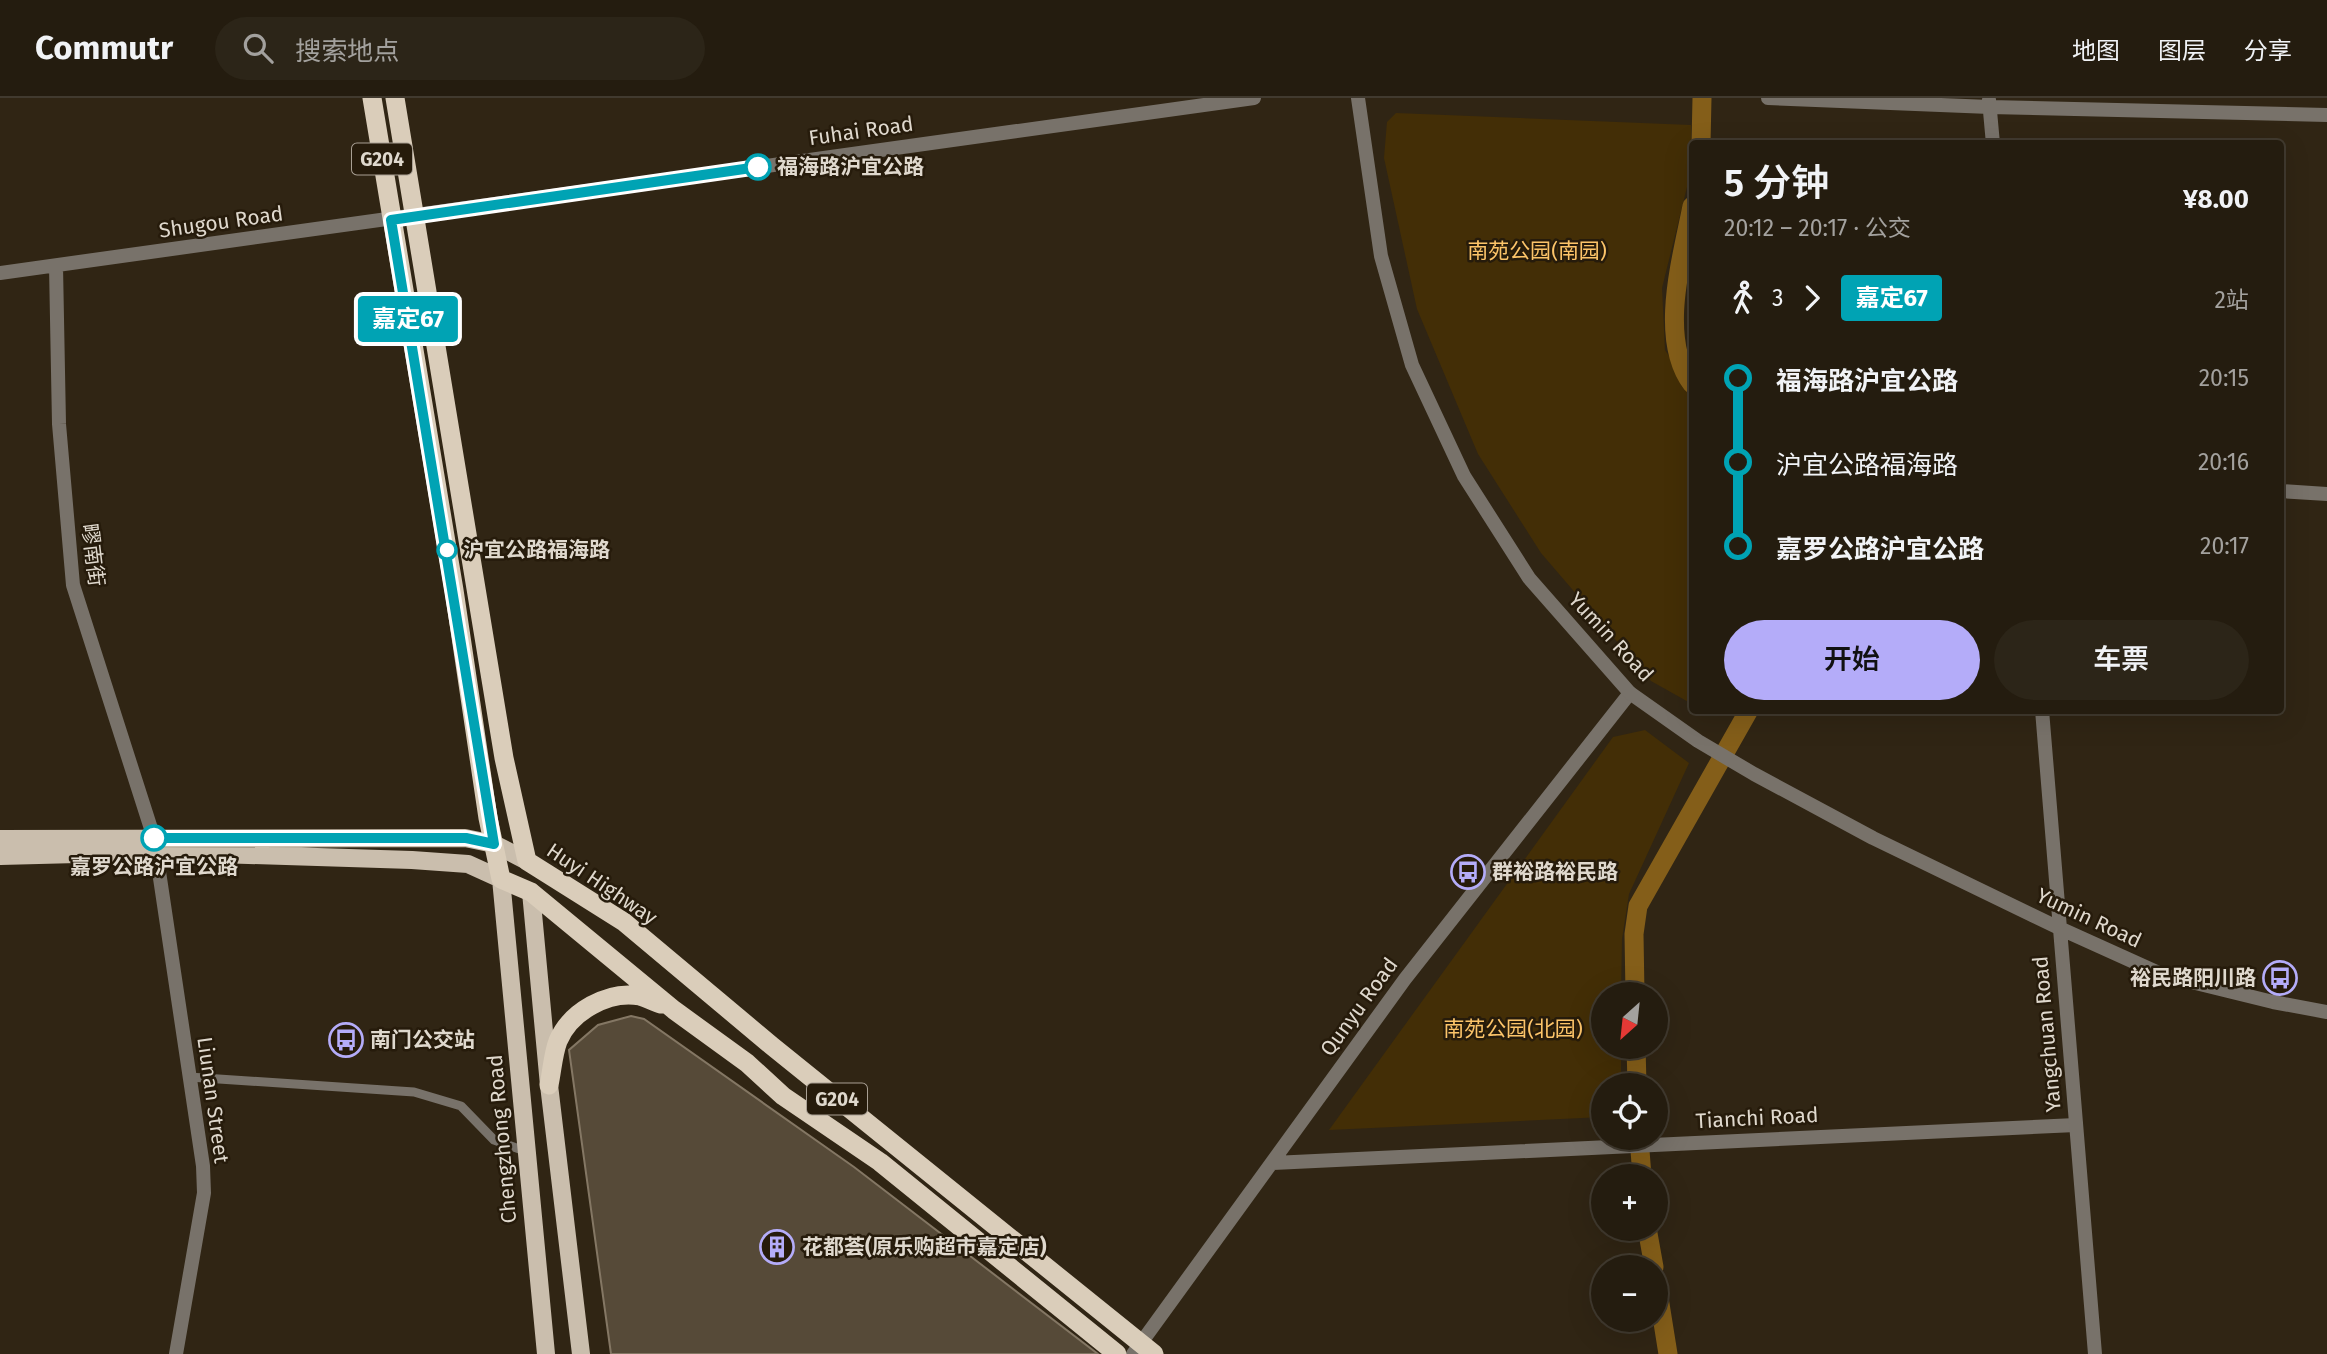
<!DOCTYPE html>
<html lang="zh">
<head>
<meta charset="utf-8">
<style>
  body { margin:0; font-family:"Fira Sans","Noto Sans SC",sans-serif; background:#2c2518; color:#f1f3f6; height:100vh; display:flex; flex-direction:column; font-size:26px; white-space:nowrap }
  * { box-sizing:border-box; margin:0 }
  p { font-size:23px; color:#a3a19e }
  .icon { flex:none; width:38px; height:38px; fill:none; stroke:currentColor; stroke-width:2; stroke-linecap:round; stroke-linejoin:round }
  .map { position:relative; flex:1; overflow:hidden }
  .panel { position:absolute; left:1689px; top:42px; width:595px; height:574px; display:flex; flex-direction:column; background:#241c0f; border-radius:7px; box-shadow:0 7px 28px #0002,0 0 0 2px #413a2f }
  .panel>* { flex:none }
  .badge { padding:0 14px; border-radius:5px; font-size:24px; line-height:46px }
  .needle { width:46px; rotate:207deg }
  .buttons { position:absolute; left:1591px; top:884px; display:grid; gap:14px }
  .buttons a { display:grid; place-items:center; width:77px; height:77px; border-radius:50%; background:#241c0f; box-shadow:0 7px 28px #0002,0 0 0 2px #413a2f; font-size:35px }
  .map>.badge { position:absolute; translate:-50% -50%; box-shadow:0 0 0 4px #fff }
  .legs { display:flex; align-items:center; gap:10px; height:77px; padding:0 35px; font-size:23px }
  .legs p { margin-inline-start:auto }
  .headline { display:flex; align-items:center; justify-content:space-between; height:119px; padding:0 35px }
  h1 { font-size:38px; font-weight:600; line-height:52px }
  .button { display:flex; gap:14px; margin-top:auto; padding:14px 35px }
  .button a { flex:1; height:80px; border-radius:42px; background:#b4acf9; color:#111; font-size:28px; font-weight:600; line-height:80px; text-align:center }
  .button a+a { background:#2c2518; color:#f1f3f6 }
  ul { padding:0 35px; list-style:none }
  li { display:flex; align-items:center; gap:24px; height:84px; font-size:26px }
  li i { display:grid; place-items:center; width:10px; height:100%; margin:0 9px; background:currentColor }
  li i::after { content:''; width:18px; height:18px; margin:-9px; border:5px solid; border-radius:50%; background:#241c0f }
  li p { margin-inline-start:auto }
  li:first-child i { background:linear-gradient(#0000 50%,currentColor 0) }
  li:last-child i { background:linear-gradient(currentColor 50%,#0000 0) }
  header { display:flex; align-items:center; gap:42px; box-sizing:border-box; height:98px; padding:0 35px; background:#241c0f; border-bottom:2px solid #413a2f }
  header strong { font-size:33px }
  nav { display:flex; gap:38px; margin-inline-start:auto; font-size:24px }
  .search { width:490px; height:63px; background:#2c2518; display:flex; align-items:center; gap:18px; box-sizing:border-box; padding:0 24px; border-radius:38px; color:#a3a19e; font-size:26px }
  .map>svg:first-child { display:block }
</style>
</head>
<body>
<header>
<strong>Commutr</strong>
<div class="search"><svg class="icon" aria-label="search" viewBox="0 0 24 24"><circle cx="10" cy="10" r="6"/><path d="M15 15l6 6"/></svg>搜索地点</div>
<nav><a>地图</a><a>图层</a><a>分享</a></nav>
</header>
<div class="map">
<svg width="2327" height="1256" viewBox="0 0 2327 1256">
  <rect width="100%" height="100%" fill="#302514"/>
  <!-- green -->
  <path fill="#432e06" d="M 1396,15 L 1691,27 L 1691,73 L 1662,190 L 1665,252 L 1692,292 L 1692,606 L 1651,583 L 1541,455 L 1478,356 L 1417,211 L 1384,60 L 1387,24 Z
    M 1645,632 L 1689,665 L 1629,796 L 1622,841 L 1621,896 L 1603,896 L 1603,948 L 1621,949 L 1621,987 L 1603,987 L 1603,1019 L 1329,1032 L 1613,639 Z"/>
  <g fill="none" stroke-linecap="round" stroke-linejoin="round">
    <!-- canal -->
    <path stroke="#845e19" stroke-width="19" d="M 1701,46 L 1702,0
      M 1692,108 C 1682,160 1658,241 1692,286
      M 1635,896 L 1634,836 L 1638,808 L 1749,612
      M 1636,948 L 1637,987
      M 1639,1040 L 1642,1078
      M 1647,1130 L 1654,1169
      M 1656,1181 L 1668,1256"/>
  </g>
  <!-- building -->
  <path fill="#564a38" stroke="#847764" stroke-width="2" d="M 631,918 L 644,921 L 854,1069 L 1098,1256 L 611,1256 L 569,952 L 598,927 Z"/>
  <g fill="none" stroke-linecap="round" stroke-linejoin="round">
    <!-- service -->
    <path stroke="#78726a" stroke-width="9" d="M 189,979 L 414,994 L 461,1008 L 494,1042 L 525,1053"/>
    <!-- minor -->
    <path stroke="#78726a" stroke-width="14" d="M 2280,393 L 2327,396
      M 1273,1065 L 2076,1027
      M 1133,1256 L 1405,881 L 1630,595"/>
    <!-- tertiary -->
    <path stroke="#78726a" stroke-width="14" d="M 1358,0 L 1381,158 L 1412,267 L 1464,378 L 1529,480 L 1630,595 L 1698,643 L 1754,676 L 1873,740 L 2059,830 L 2163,877 L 2273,904 L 2327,914
      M 1768,0 L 1990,9 L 2327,17
      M 1989,2 L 1993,46
      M 56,168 L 59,326 L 73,487 L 154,740 L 203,1068 L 204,1095 L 176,1256
      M 0,175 L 1254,0
      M 2042,612 L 2095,1256"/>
    <!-- primary -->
    <path stroke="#cabead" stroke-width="18" d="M 0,741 L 465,740 L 494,746 L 527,763
      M 0,758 L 155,754 L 412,762 L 468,766 L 501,781 L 546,1256
      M 531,794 L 549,987 L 581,1256"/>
    <!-- trunk -->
    <path stroke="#dacdba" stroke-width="19" d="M 372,0 L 454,492 L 488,720 L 501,781 L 531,794 L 674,912 L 747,965 L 783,998 L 880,1064 L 1117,1256
      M 395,0 L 504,660 L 527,763 L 624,824 L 772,948 L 1154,1256
      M 549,987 C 552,973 553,956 558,943 C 570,914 608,892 640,898 C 647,900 654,904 661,906"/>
  </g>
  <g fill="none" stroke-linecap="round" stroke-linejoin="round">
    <!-- line-1 casing -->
    <g stroke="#fff" stroke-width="16">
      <path id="line-1" d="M 154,740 L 466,740 L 494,746 L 391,122 L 758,69"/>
    </g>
    <!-- line-1 -->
    <use href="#line-1" stroke="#00a3b4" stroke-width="10"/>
  </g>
  <!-- icons -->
  <defs>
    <g id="bus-ring" transform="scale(1.75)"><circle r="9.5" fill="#261b0b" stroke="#b4acf9" stroke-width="1.5"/><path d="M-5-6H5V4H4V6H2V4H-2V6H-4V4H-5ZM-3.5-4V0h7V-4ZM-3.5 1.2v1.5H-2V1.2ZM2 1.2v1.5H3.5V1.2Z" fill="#b4acf9"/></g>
    <g id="building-ring" transform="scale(1.75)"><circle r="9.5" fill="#261b0b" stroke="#b4acf9" stroke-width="1.5"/><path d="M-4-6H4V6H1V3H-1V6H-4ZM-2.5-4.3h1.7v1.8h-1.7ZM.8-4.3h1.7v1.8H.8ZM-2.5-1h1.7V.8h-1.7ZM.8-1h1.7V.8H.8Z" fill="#b4acf9"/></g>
  </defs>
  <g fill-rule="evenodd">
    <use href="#bus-ring" x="1468" y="774"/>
    <use href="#bus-ring" x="2280" y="880"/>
    <use href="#bus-ring" x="346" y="942"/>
    <use href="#building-ring" x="777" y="1149"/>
  </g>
  <!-- markers -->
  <g fill="#fff" stroke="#00a3b4" stroke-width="3.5">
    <circle cx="758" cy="69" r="12"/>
    <circle cx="447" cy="452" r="9"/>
    <circle cx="154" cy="740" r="12"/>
  </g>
  <g text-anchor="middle" stroke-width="5" stroke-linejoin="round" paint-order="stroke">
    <!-- shield labels -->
    <g fill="#261b0b" stroke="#a89f93" stroke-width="2">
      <rect x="352" y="45.5" width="60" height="31" rx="5"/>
      <rect x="807" y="985.5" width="60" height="31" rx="5"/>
    </g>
    <g font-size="19" font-weight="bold" fill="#dfd8cd">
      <text x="382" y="68">G204</text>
      <text x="837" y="1008">G204</text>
    </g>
    <!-- street labels -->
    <g font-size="21" fill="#dfd8cd" stroke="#261b0b">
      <text transform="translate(861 33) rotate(-8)" y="7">Fuhai Road</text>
      <text transform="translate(221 124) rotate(-8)" y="7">Shugou Road</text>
      <text transform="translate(93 457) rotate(83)" y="7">疁南街</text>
      <text transform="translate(1611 539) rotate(47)" y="7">Yumin Road</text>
      <text transform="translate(602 786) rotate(34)" y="7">Huyi Highway</text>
      <text transform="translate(2089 820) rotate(25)" y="7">Yumin Road</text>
      <text transform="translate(1359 909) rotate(-54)" y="7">Qunyu Road</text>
      <text transform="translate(2047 936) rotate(-95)" y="7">Yangchuan Road</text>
      <text transform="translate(213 1002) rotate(82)" y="7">Liunan Street</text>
      <text transform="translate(1757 1020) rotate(-3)" y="7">Tianchi Road</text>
      <text transform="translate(502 1041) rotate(-95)" y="7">Chengzhong Road</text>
    </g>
    <!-- stop labels -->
    <g font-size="21" font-weight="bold" fill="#dfd8cd" stroke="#261b0b" text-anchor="start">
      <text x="777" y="76">福海路沪宜公路</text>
      <text x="463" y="459">沪宜公路福海路</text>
      <text x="154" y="776" text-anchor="middle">嘉罗公路沪宜公路</text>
    </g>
    <!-- park labels -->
    <g font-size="21" fill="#fcc469" stroke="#261b0b">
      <text x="1537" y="160">南苑公园(南园)</text>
      <text x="1513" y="938">南苑公园(北园)</text>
    </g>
    <!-- poi labels -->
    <g font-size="21" font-weight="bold" fill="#dfd8cd" stroke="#261b0b" text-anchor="start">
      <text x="1492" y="781">群裕路裕民路</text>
      <text x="2256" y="887" text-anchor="end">裕民路阳川路</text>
      <text x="370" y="949">南门公交站</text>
      <text x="802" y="1156">花都荟(原乐购超市嘉定店)</text>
    </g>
  </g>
</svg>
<div class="buttons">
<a><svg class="needle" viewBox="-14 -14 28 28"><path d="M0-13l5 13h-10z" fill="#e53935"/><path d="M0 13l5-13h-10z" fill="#a3a19e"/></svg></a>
<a><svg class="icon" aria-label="locate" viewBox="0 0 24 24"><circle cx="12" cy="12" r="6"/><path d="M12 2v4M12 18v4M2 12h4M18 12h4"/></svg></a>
<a>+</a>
<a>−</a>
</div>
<b class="badge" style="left:408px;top:221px;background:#00a3b4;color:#fff">嘉定67</b>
<section class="panel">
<div class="headline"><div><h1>5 分钟</h1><p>20:12 – 20:17 · 公交</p></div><b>¥8.00</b></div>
<div class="legs"><svg class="icon" aria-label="walk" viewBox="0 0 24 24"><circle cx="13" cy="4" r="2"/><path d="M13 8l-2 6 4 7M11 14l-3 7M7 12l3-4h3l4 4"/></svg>3<svg class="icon" aria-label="forward" viewBox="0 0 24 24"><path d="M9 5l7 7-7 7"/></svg><b class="badge" style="background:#00a3b4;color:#fff">嘉定67</b><p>2站</p></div>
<ul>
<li><i style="color:#00a3b4"></i><b>福海路沪宜公路</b><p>20:15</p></li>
<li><i style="color:#00a3b4"></i><span>沪宜公路福海路</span><p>20:16</p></li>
<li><i style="color:#00a3b4"></i><b>嘉罗公路沪宜公路</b><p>20:17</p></li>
</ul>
<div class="button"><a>开始</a><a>车票</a></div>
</section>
</div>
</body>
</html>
